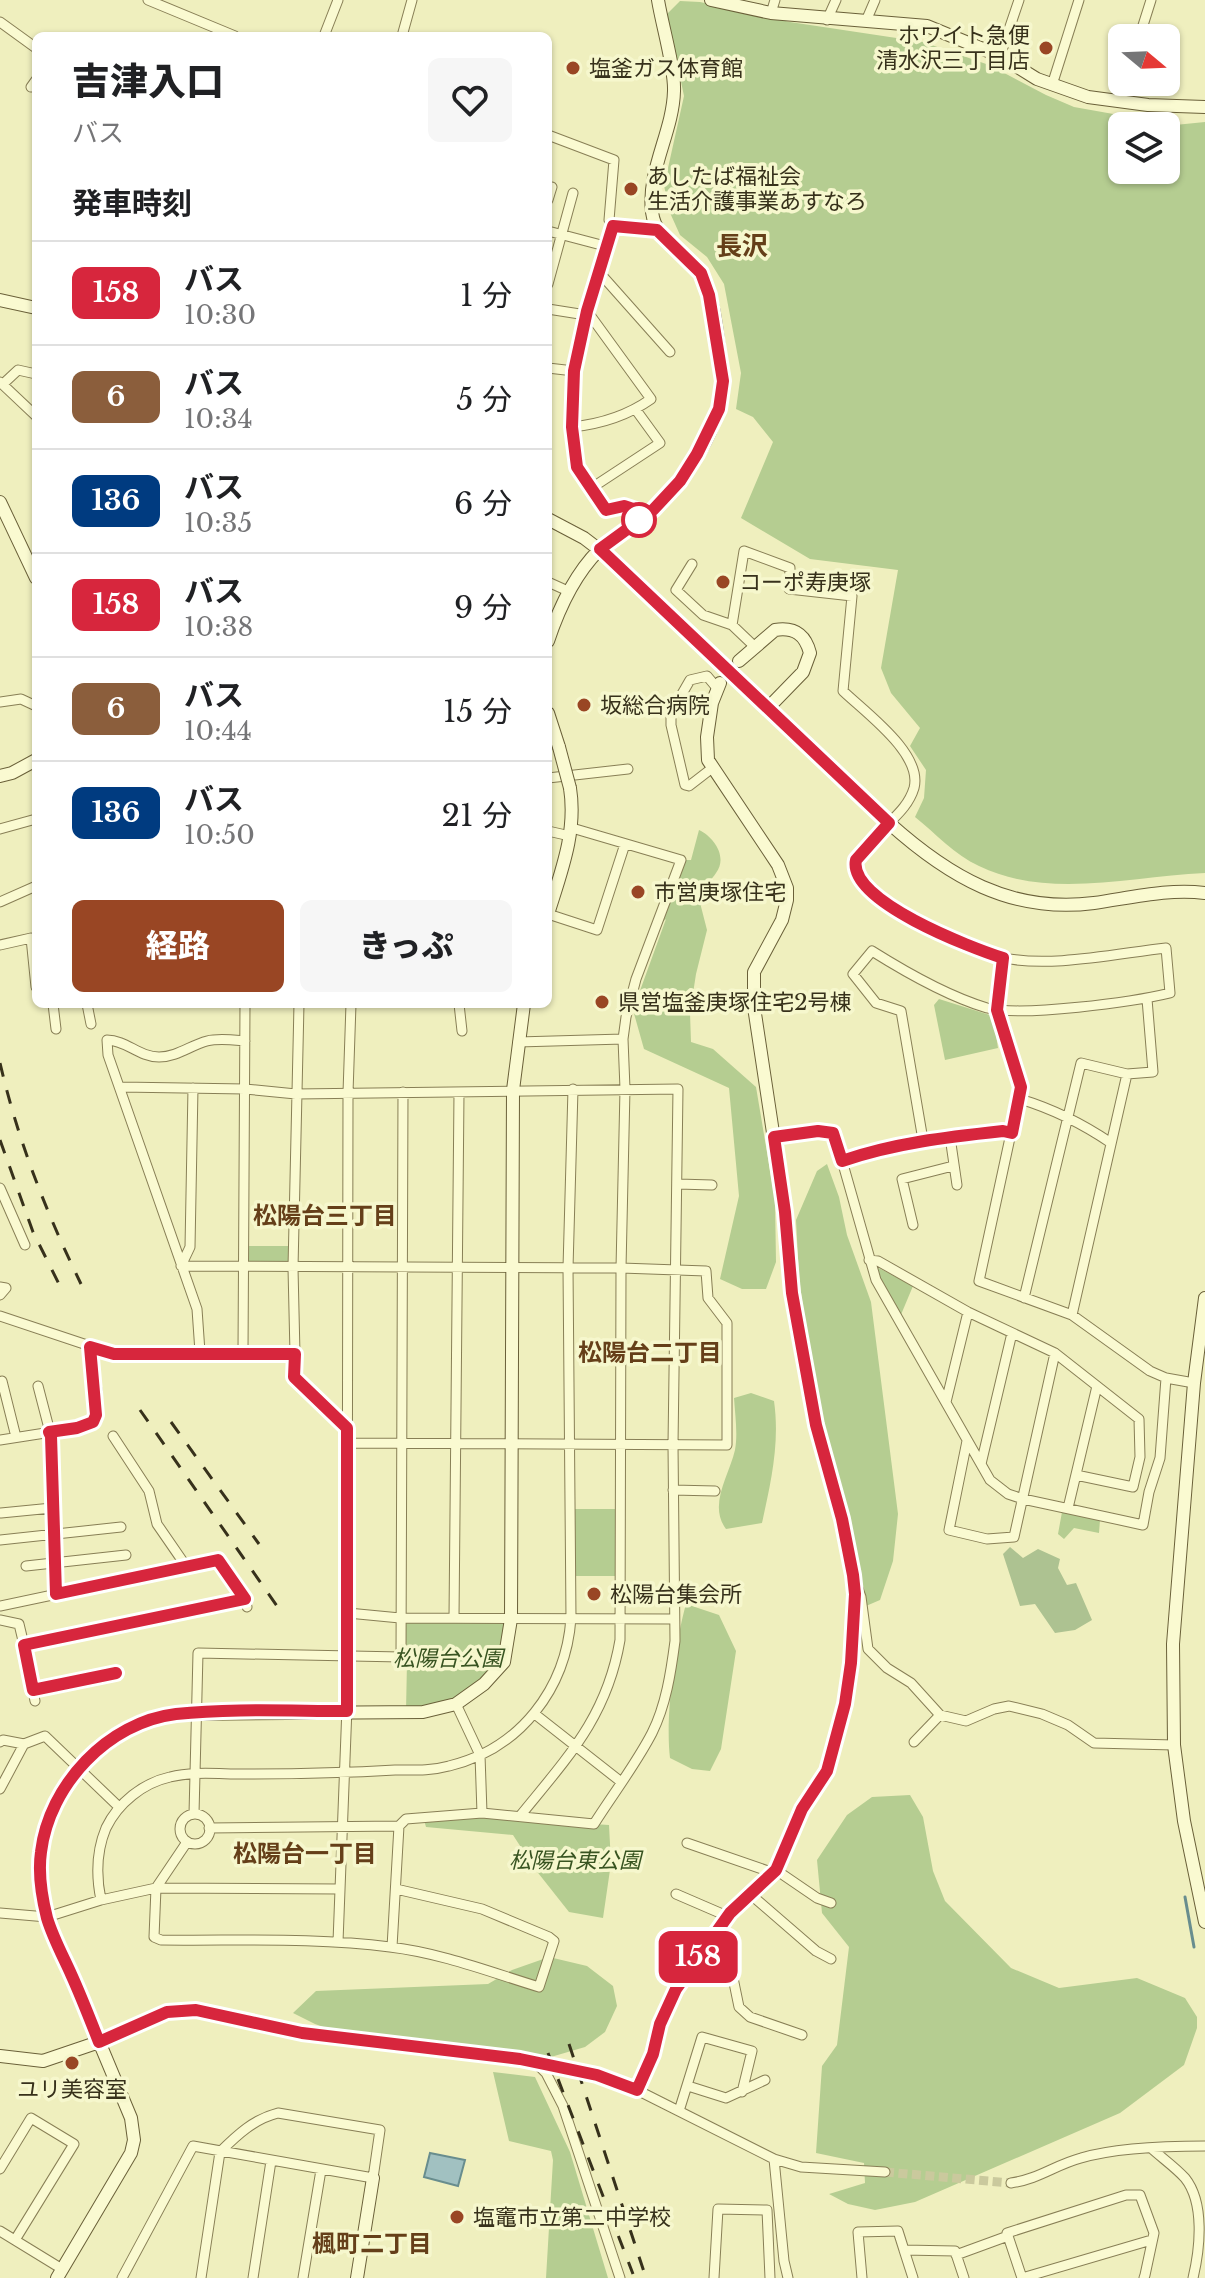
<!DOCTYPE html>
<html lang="ja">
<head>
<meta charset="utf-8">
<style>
  body { margin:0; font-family:"Libre Baskerville","Noto Sans JP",serif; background:#f6f6f6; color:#202124; height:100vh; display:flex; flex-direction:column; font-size:30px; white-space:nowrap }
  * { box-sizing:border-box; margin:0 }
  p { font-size:26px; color:#757577 }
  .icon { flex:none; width:44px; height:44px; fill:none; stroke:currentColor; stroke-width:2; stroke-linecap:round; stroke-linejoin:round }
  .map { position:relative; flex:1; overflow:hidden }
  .sheet { position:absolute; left:32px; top:32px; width:520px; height:976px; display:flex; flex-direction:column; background:#fff; border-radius:12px; box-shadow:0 2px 6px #0004 }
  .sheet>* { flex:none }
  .badge { padding:0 16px; border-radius:12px; font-size:28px; line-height:52px }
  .needle { width:52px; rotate:109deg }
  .fabs { position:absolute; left:1108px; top:24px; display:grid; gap:16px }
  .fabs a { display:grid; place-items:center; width:72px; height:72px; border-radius:12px; background:#fff; box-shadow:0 2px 6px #0004; font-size:40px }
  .map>.badge { position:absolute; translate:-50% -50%; box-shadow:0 0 0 4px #fff }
  h2 { padding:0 40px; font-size:30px; line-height:72px }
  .round { display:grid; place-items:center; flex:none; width:84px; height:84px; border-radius:12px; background:#f6f6f6 }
  .headline { display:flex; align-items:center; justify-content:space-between; height:136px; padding:0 40px }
  h1 { font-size:38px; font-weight:800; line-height:60px }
  .action { display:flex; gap:16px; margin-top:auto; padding:16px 40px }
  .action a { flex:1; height:92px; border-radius:12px; background:#994624; color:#fff; font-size:32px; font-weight:800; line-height:92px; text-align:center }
  .action a+a { background:#f6f6f6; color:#202124 }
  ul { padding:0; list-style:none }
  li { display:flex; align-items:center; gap:24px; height:104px; padding:0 40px; border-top:2px solid #e0e0e0 }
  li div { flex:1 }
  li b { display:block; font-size:30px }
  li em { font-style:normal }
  li .badge { min-width:88px; font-weight:700; text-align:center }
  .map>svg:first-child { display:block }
</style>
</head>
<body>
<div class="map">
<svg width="1205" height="2278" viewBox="0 0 1205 2278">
  <rect width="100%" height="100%" fill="#efefbe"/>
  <!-- green -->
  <path fill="#b5cd91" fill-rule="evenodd" d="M 680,1 L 700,2 L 790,22 L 923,42 L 989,65 L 1046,95 L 1074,107 L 1175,125 L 1205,122 L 1205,873 C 1131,876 1049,900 979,866 C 955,855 935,833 915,817 L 924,798 L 926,770 L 910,746 L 920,728 L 891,693 L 881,668 L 898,570 L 810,559 L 741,518 L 773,442 L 753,417 L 736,409 L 741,373 L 724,284 L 707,257 L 680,235 L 671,215 L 664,186 L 684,96 L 667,14 ZM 1122,126 L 1166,126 L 1166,170 L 1122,170 Z
    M 699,830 C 714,837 728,857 716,873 C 712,880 703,886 697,891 L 707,930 L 696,974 L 690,1013 L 691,1042 L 713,1049 L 756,1087 L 775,1200 L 776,1262 L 766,1289 L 742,1289 L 720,1279 L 739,1196 L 729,1088 L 644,1049 L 633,1010 L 666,919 L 659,925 L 681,860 L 691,860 Z
    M 939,999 L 993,1016 L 998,1048 L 945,1060 L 934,1005 Z
    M 827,1164 L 839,1197 L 847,1235 L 871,1302 L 898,1514 L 893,1561 L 880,1600 L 859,1609 L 841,1506 L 809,1354 L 799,1277 L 796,1220 L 817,1171 Z
    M 243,1246 L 294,1246 L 293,1268 L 243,1267 Z
    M 875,1266 L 913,1286 L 900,1317 L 876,1280 Z
    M 751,1393 L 774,1401 C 780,1443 771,1482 762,1523 L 726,1529 C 708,1505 729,1476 735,1450 C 738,1434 735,1414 734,1398 Z
    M 573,1509 L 615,1509 L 616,1576 L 573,1576 Z
    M 1062,1512 L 1100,1520 L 1099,1533 L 1074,1528 L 1064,1539 L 1058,1534 Z
    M 686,1604 L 719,1615 L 736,1651 L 721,1749 L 710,1771 L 692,1769 L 670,1758 C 665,1718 675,1643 686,1604 Z
    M 400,1618 L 511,1619 L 504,1662 L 456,1704 L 406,1711 L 407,1662 Z
    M 910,1795 L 923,1817 L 933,1871 L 945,1901 L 1011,1968 L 1059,1988 L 1137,1978 L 1185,1998 L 1197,2017 L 1197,2028 L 1184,2065 L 1120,2113 L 915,2202 L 875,2210 L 848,2204 L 829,2194 L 865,2183 L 864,2163 L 816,2153 L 822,2066 L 837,2045 L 849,1947 L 822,1913 L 817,1860 L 847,1815 L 872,1797 Z
    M 480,1817 L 609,1825 L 611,1863 L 603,1918 L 569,1912 L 535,1869 L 513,1835 L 426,1827 L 424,1820 Z
    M 549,1957 L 587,1966 L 613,1986 L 617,2006 L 605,2032 L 585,2047 L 544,2059 L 355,2038 L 315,2024 L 293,2013 L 316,1991 L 488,1984 L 512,1970 Z
    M 493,2072 L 535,2077 L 570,2152 L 608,2278 L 546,2278 L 553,2160 L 551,2151 L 509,2141 Z"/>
  <!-- cemetery -->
  <path fill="#adc291" d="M 1010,1547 L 1023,1558 L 1038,1549 L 1060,1559 L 1058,1568 L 1067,1585 L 1076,1583 L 1092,1620 L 1075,1630 L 1055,1633 L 1035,1604 L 1020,1606 L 1003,1554 Z"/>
  <!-- water -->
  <path fill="#a1c1c1" stroke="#688d8e" stroke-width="2" d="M 430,2153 L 465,2160 L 458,2186 L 424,2177 Z"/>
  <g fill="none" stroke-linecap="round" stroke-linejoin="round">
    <!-- stream -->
    <path stroke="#688d8e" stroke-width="3" d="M 1185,1897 L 1194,1947"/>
    <!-- street-tunnel -->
    <path stroke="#cac99d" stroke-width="9" stroke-dasharray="9 4.5" stroke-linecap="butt" d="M 885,2172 L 1011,2183"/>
    <!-- street casing -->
    <g stroke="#887f56" stroke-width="11">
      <path id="street" d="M 148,0 L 235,36
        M 771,13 L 775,0
        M 827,20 L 836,0
        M 866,21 L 875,0
        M 0,22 L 36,48
        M 324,36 L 338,0
        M 402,36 L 412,0
        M 1139,38 L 1151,0
        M 1000,56 L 1019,0
        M 1052,85 L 1079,0
        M 31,87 L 36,80
        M 1119,102 L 1125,82
        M 548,135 L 614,160 L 609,220 L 613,226
        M 548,200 L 552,187
        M 548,231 L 605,246
        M 598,271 L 670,352
        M 548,284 L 573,193
        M 548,309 L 586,315
        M 548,368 L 574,371
        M 0,382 L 36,416
        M 3,384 L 18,370 L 36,374
        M 572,427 C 601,424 627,416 651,399 L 587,311
        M 590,489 L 660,443 L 636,410
        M 648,514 L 624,506 L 606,510 L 577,467 L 572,427 L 574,371 L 586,315 L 613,226 L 657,230
        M 692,564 L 676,590 L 703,615 L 732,625 L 754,646
        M 548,582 L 568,591
        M 732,625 L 744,551 L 790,568 L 789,589 L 852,596 L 843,691 C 866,713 923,754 914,788 C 909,805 896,816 884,828 C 873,839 858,851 854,867 C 860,888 888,905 906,916 C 937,933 968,949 1001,957 C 1047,969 1119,953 1166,948 L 1170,993 C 1133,1002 1023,1017 987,1008 C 947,996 907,973 872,951 L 853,974 L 876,1003 L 901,1011 L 923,1140
        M 0,702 L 21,699 L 36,706
        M 711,769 L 689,786 L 685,785 L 671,725 L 671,713 L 690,680 L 707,676 L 717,688
        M 548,778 L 628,769
        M 0,829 L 36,819
        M 548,831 L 570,836
        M 0,902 L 36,886
        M 548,914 L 597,930 L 625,844
        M 0,945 L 31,938 L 36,987
        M 1003,958 L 997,1010 L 1021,1087 L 979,1281 L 1072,1315 L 1150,1371 L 1166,1378 L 1194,1383
        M 53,1004 L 56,1029
        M 87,1004 L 91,1024
        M 459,1004 L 462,1031
        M 518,1042 L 623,1039
        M 121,1087 L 245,1089 L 296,1094 L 678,1089 L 673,1445 L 675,1641 C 671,1672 666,1705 652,1733 C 636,1764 613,1794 594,1824 L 482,1813 L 406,1819 L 399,1826
        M 193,1088 L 190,1247 L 181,1266 L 621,1268 L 706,1271 L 708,1298 L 727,1323 L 727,1445 L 348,1443
        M 1020,1099 C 1053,1109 1083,1124 1111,1143
        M 774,1137 C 791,1134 821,1125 835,1136 L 876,1280 L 990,1480 L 1008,1494 L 1023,1499 L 1143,1525 L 1149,1492 L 1160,1458 L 1166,1378
        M 950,1137 L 957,1185
        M 842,1161 C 895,1143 948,1137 1003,1131 L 1012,1133
        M 678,1184 L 712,1185
        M 0,1188 L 25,1245
        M 913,1225 L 902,1179 L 953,1166
        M 869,1260 L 878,1261 L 968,1312 L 1055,1353 L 1139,1419 L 1140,1457 L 1133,1487 L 1076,1475
        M 0,1287 L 6,1288 L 0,1295
        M 1024,1298 L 1081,1063 L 1127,1074 L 1153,1072 L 1147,999
        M 1072,1315 L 1127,1074
        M 0,1316 L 114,1354 L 295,1354 L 294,1377 L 347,1428
        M 200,1352 L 197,1309 L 108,1055 L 107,1040 C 126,1040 139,1057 159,1057 C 177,1057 191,1045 207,1041 C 219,1038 233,1040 245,1041
        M 243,1353 L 245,1004
        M 295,1354 L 293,1268 L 299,1004
        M 2,1381 L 16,1437
        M 38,1386 L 51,1436 L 52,1508 L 56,1594
        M 946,1402 L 968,1312
        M 113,1436 L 149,1491 L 157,1524 L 186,1566
        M 0,1440 L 77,1428 L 93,1422 C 103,1401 93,1369 90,1347
        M 967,1441 L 949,1530 L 987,1539 L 1014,1537 L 1055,1353
        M 981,1464 L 1012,1333
        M 673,1490 L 715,1491
        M 1068,1508 L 1097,1386
        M 1,1513 L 52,1508
        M 0,1540 L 121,1527
        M 26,1566 L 126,1555
        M 857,1586 L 861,1597 L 868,1649 L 887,1668 L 911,1683 L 940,1715 L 966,1721 L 994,1709 L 1009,1706 L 1042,1714 L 1068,1725 L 1094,1743 L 1174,1745
        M 0,1606 L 218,1560 L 245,1599 L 247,1607
        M 348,1613 L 400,1618 L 674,1619
        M 454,1618 L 459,1093
        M 0,1620 L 19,1624 L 24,1645
        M 33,1690 L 116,1673
        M 35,1701 L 24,1645 L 245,1599
        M 456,1704 L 480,1755 L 482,1813
        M 536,1715 L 620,1781
        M 0,1742 L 3,1740 L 24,1744
        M 914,1742 L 940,1715
        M 0,1789 L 24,1744 L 45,1736 L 119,1807
        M 194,1814 L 198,1653 L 401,1657 L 403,1092
        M180 1829a15 15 0 1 1 30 0a15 15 0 1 1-30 0Z
        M 520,1816 C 567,1758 607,1717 620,1640 L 621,1268 L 625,1089 L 623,1039 L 626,1017 L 636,979 L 681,860 L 572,828
        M 209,1828 L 399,1826 L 392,1947
        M 187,1842 L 156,1888 L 154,1937 L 161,1940 C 237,1941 315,1937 390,1947 C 441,1953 490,1972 539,1987 L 554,1941 L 549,1937 L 482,1909 L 396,1889
        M 687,1843 L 768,1871 L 771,1875
        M 776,1870 L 817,1898 L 831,1903
        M 749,1893 L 816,1951 L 831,1959
        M 676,1894 L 727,1916
        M 101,1900 C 96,1876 96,1852 106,1828 C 118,1803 143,1783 170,1777 C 193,1771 219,1774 243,1774 C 294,1774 344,1773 395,1770 C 413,1770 431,1771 449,1766 C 520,1749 566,1689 571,1618 L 568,1268 L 573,1089
        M 0,1913 L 47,1917 L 101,1900 L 156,1888 L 340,1889
        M 716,1933 L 725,1939 L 739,2007 L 750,2017 L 802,2035
        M 338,1942 L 347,1707 L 348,1093 L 351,1004
        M 99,2042 L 158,2015 L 182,2009 L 210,2012 L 302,2033 L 520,2059 L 621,2082 L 774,2159 L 784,2261 L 788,2278
        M 536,2063 L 546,2073 L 563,2106 L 620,2278
        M 688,2086 L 726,2098 L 765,2080
        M 679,2111 L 702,2037 L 752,2051 L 742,2092
        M 1151,2148 C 1162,2158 1175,2167 1185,2178 C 1205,2203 1200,2249 1193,2278
        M 774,2159 L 801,2167 L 885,2172
        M 0,2169 L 31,2118 L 74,2144 L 15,2240
        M 1011,2183 C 1039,2179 1055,2165 1081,2158 C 1115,2148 1169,2146 1205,2146
        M 0,2231 L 62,2269
        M 956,2255 L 1008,2236
        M 122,2278 L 193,2146 L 373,2178 L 380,2130 L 278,2113 C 254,2119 237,2135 220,2152 L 201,2278
        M 253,2278 L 271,2161
        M 303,2278 L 321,2170
        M 714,2278 L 718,2209 L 767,2210 L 770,2278
        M 862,2278 L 858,2232 L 898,2231 L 904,2250
        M 913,2278 L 904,2250 L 955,2251 L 964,2278
        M 1144,2278 L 1145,2275 L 1154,2233 L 1140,2195 L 1126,2195 L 1007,2233 L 1022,2278 L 1148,2241 L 1152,2242"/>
    </g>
    <!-- secondary casing -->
    <g stroke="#6a6039" stroke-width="14">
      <path id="secondary" d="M 711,0 L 771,13 L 927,26 L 1000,56 L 1037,79 L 1088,97 L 1148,105 L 1205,107
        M 0,300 L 36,308
        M 0,502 L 36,578
        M 548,519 L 584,538 L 618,564 L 889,823 C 948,876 1011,914 1094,903 C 1130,898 1169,888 1205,893
        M 548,641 C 559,608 574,575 599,550 C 615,534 637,524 654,509 C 687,479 721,427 723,381 C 718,350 717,299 700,273 C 685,249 656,243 652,212 C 647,170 673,132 674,91 C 675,68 662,25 658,0
        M 739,661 L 775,630 C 794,627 805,634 810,653 L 803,672 L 769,707
        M 548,713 L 559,747
        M 0,776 L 12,773 L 36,760
        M 548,914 C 561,872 577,832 570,788
        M 1205,1298 L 1194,1383 L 1173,1644 L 1174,1745 L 1184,1821 L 1205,1922
        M 0,2056 L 43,2061 L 99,2042
        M 637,2090 L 653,2054 L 660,2024 L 676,1989 L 730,1913 L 776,1870 L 802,1809 L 827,1771 L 845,1704 L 851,1663 L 855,1594 L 853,1575 L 842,1519 L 816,1425 L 792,1293 L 785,1212 L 754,1007 L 754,972 L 782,920 L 787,900 L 787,888 L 778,865 L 708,760 L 707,737 L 712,703 L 720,683
        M 57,2278 L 131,2153 L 134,2140 L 131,2118 L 47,1917 L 41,1882 L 40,1854 L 46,1828 L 56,1802 L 69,1780 L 88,1759 L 122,1733 L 147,1721 L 175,1714 L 423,1712 L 456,1704 L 484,1684 L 504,1662 L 511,1619 L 513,1090 L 524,1004
        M 357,2278 L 373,2178"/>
    </g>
    <!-- street -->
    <use href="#street" stroke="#fafad1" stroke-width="9"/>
    <!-- secondary -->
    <use href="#secondary" stroke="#fafad1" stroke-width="12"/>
    <!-- rail -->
    <path stroke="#37311b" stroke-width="3" stroke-dasharray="14 14" stroke-linecap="butt" d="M 0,1063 C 18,1141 46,1212 81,1284
      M 0,1140 L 33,1232 L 64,1294
      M 140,1410 L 284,1616
      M 171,1422 L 259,1544
      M 569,2044 L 646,2278
      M 548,2053 L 633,2274"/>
    <!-- secondary-bridge casing -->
    <g stroke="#6a6039" stroke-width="14" stroke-linecap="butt">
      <path id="secondary-bridge" d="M 559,747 L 570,788"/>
    </g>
    <!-- secondary-bridge -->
    <use href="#secondary-bridge" stroke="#fafad1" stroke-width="12"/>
  </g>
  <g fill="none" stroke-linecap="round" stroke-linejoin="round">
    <!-- line casing -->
    <g stroke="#fff" stroke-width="18">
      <path id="line" d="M 116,1673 L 33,1690 L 24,1645 L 245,1599 L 218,1560 L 56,1594 L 51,1436 L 49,1432 L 77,1428 L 93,1422 L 96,1415 L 90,1347 L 114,1354 L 295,1354 L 294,1377 L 347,1428 L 347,1711 C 291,1711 232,1708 176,1714 C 108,1722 49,1785 41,1852 C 38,1873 42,1898 47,1918 C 53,1938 63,1956 71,1974 C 81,1996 90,2019 99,2042 L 167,2012 L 196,2010 L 302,2033 L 520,2059 L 597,2075 L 637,2090 L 653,2054 L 660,2024 L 676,1989 L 730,1913 L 776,1870 L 802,1809 L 827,1771 L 845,1704 L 851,1663 L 855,1594 L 853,1575 L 842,1519 L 816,1425 L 792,1293 L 785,1212 L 774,1137 L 818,1131 L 833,1133 L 842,1161 C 894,1143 948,1137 1003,1131 L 1012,1133 L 1021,1087 L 997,1010 L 1003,958 C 972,948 847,901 856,860 L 889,823 L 600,549 L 648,514 L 624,506 L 606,510 L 577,467 L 572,427 L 574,371 L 587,311 L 613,226 L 657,230 L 701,273 L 709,295 L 723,381 L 719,409 L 697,454 L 680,481 L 653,510"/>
    </g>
    <!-- line -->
    <use href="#line" stroke="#d7263d" stroke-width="12"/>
  </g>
  <!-- markers -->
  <g fill="#994624" stroke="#f6f7cd" stroke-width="3">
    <circle cx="1046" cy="48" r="8"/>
    <circle cx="573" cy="68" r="8"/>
    <circle cx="631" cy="189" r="8"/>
    <circle cx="723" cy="582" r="8"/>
    <circle cx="584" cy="705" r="8"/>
    <circle cx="638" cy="892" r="8"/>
    <circle cx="602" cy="1002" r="8"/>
    <circle cx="594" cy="1594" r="8"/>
    <circle cx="72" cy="2063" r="8"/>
    <circle cx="457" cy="2217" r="8"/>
  </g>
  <circle fill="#fff" stroke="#d7263d" stroke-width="4" cx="639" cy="520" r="16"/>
  <g text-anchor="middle" stroke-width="7" stroke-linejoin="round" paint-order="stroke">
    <!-- poi labels -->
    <g font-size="22" fill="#37311b" stroke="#f6f7cd" text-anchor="start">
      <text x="1030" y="43" text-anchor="end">ホワイト急便<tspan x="1030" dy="25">清水沢三丁目店</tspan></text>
      <text x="589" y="76">塩釜ガス体育館</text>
      <text x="647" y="184">あしたば福祉会<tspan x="647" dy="25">生活介護事業あすなろ</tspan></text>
      <text x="739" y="590">コーポ寿庚塚</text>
      <text x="600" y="713">坂総合病院</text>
      <text x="654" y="900">市営庚塚住宅</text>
      <text x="618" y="1010">県営塩釜庚塚住宅2号棟</text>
      <text x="610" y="1602">松陽台集会所</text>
      <text x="72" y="2097" text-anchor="middle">ユリ美容室</text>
      <text x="473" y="2225">塩竈市立第二中学校</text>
    </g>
    <!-- park labels -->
    <g font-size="22" font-style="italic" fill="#385421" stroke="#f6f7cd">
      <text x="448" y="1666">松陽台公園</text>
      <text x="575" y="1868">松陽台東公園</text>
    </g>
    <!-- neighbourhood labels -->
    <g font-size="24" font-weight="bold" fill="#653f19" stroke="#f6f7cd">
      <text x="325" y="1224">松陽台三丁目</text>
      <text x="650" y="1361">松陽台二丁目</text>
      <text x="305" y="1862">松陽台一丁目</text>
      <text x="372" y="2252">楓町二丁目</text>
    </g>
    <!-- quarter labels -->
    <g font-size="26" font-weight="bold" fill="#653f19" stroke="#f6f7cd">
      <text x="742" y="255">長沢</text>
    </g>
  </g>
</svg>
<div class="fabs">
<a><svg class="needle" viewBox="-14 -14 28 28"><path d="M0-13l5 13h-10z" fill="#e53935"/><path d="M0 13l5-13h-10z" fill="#757577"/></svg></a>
<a><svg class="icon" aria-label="layers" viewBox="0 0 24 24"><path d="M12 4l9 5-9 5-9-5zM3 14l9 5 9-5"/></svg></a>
</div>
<b class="badge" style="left:698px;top:1957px;background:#d7263d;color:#fff">158</b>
<section class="sheet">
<div class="headline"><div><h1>吉津入口</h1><p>バス</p></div><a class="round"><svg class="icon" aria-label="heart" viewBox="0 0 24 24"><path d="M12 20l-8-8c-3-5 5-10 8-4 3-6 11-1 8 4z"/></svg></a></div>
<h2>発車時刻</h2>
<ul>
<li><span class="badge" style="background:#d7263d;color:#fff">158</span><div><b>バス</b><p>10:30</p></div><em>1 分</em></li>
<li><span class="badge" style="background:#8b5e3c;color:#fff">6</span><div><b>バス</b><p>10:34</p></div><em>5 分</em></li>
<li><span class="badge" style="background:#003b80;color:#fff">136</span><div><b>バス</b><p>10:35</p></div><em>6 分</em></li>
<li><span class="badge" style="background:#d7263d;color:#fff">158</span><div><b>バス</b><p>10:38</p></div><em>9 分</em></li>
<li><span class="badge" style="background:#8b5e3c;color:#fff">6</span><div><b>バス</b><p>10:44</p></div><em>15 分</em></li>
<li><span class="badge" style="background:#003b80;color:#fff">136</span><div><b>バス</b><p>10:50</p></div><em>21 分</em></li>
</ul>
<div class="action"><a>経路</a><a>きっぷ</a></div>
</section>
</div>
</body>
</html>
